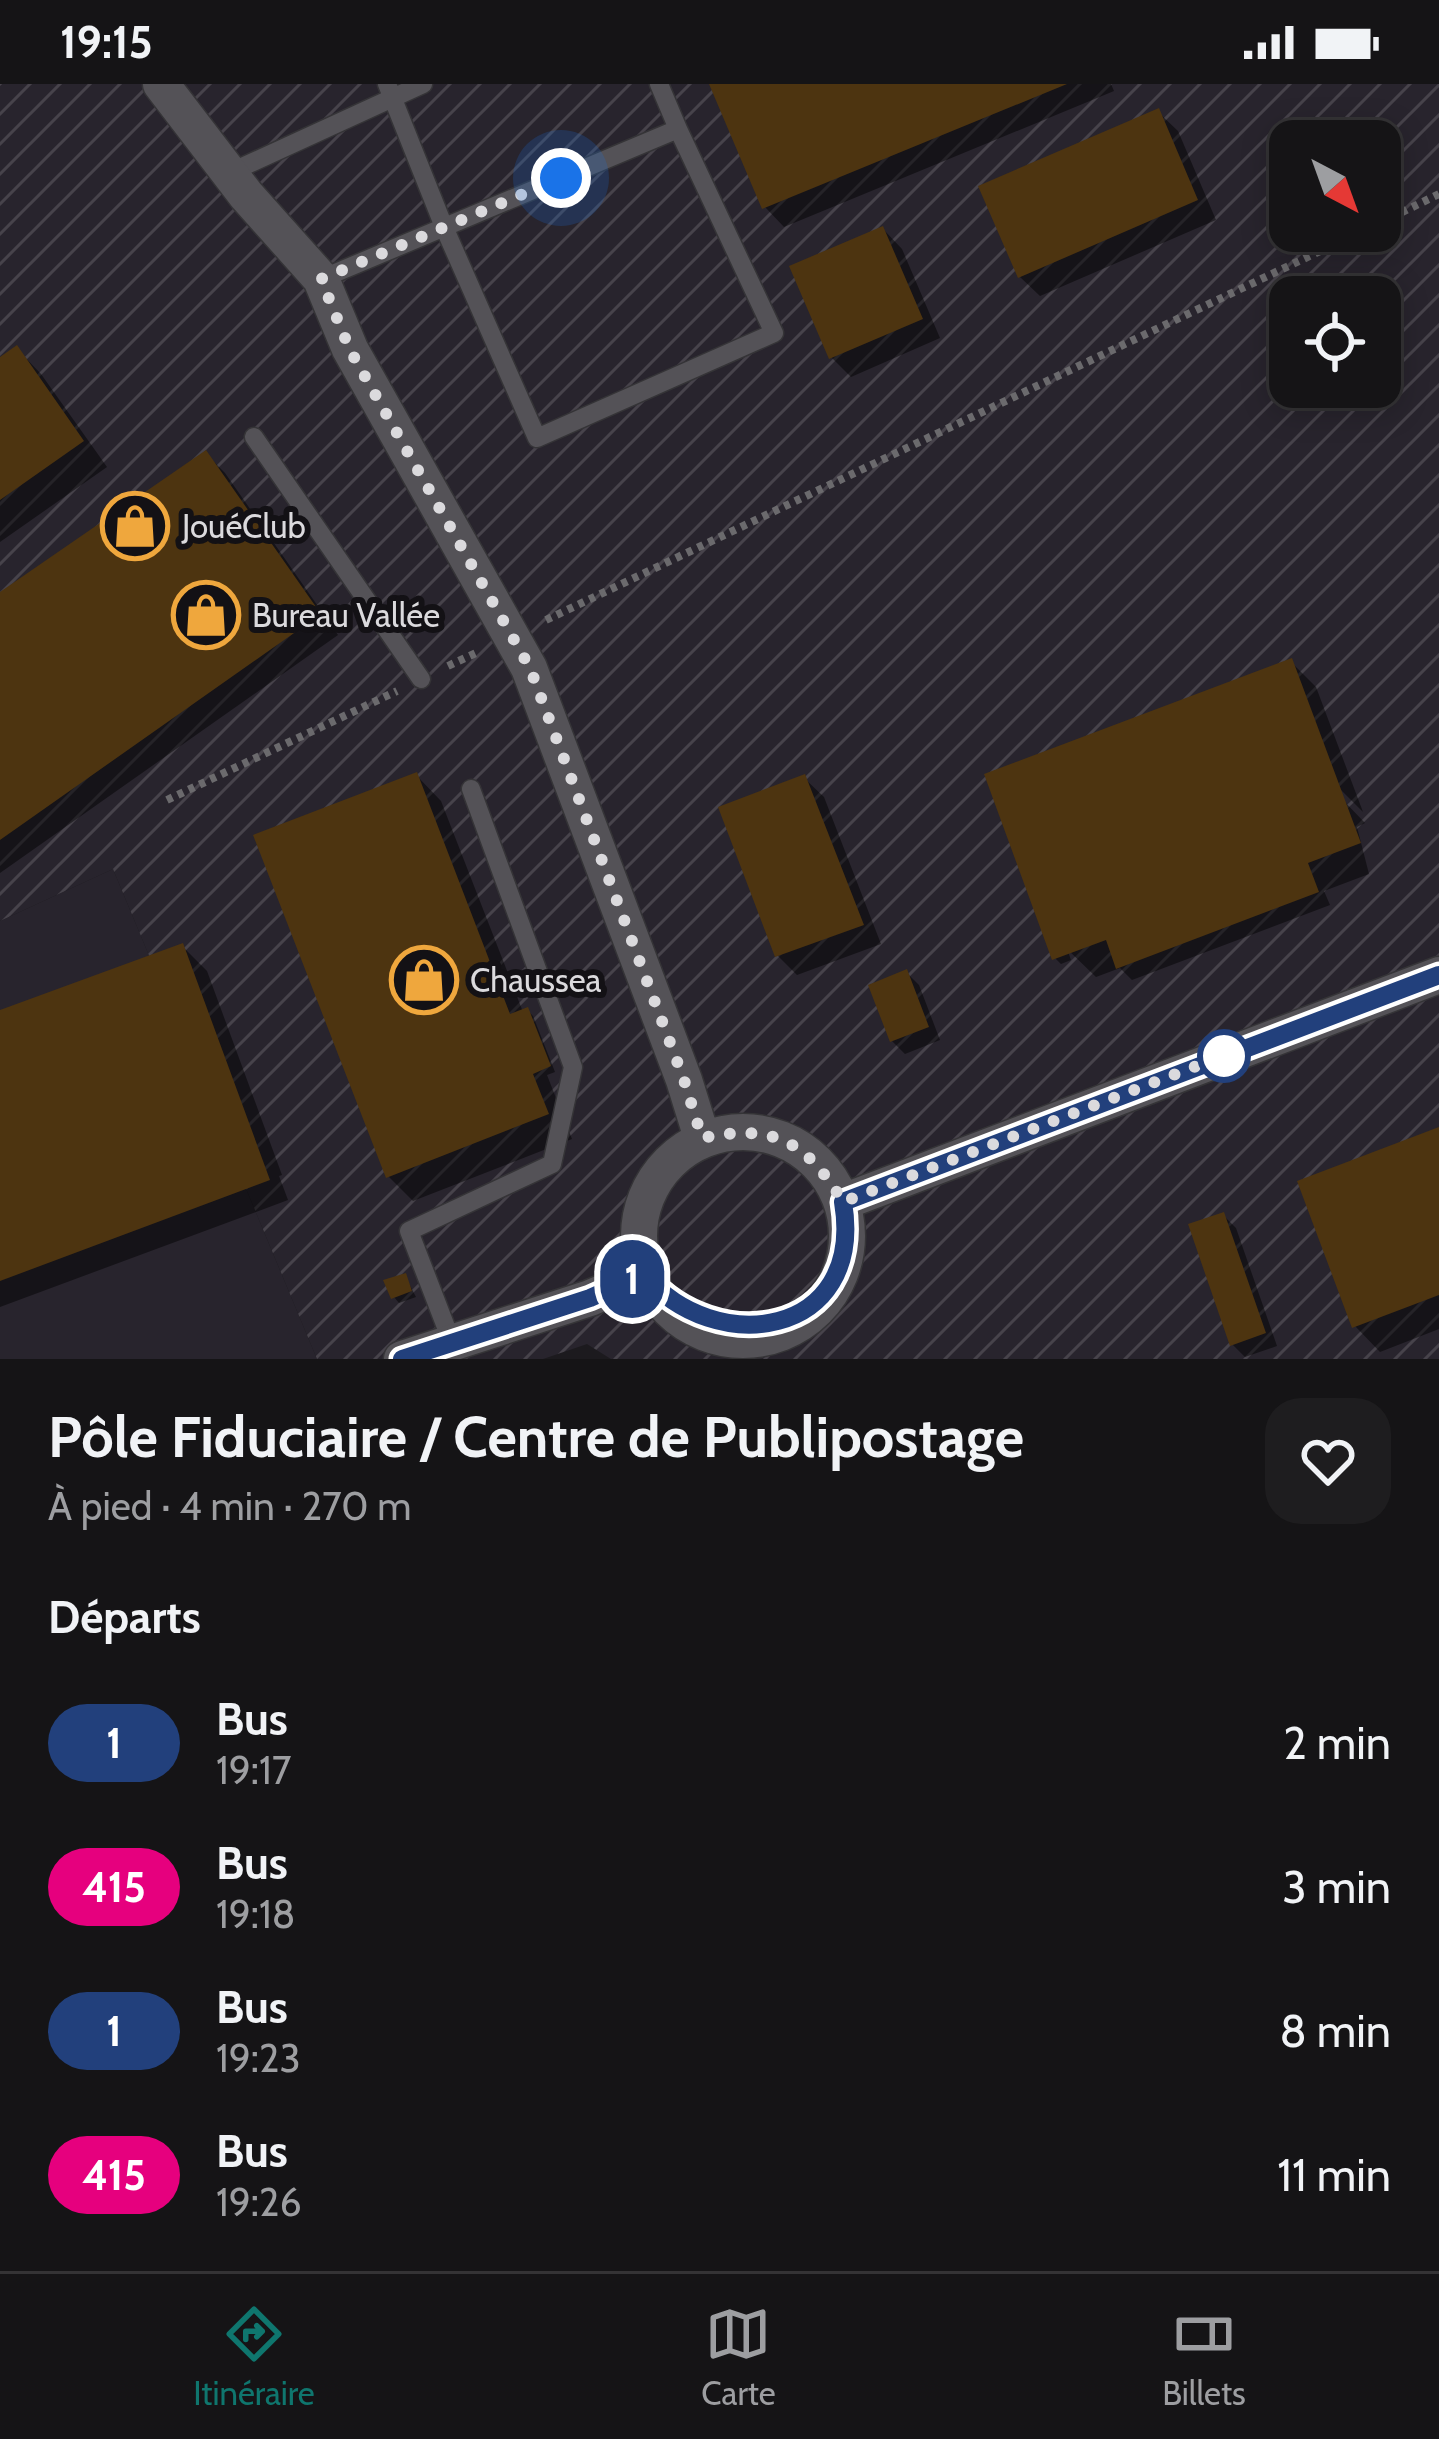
<!DOCTYPE html>
<html lang="fr">
<head>
<meta charset="utf-8">
<style>
  body { margin:0; font-family:Cabin,sans-serif; background:#1e1d1f; color:#f1f3f6; height:100vh; display:flex; flex-direction:column; font-size:45px; white-space:nowrap }
  * { box-sizing:border-box; margin:0 }
  p { font-size:39px; color:#9d9ea1 }
  .icon { flex:none; width:66px; height:66px; fill:none; stroke:currentColor; stroke-width:2; stroke-linecap:round; stroke-linejoin:round }
  .map { position:relative; height:1275px; overflow:hidden }
  .sheet { display:flex; flex-direction:column; background:#151416; flex:1 }
  .sheet>* { flex:none }
  .badge { padding:0 24px; border-radius:39px; font-size:42px; line-height:78px }
  .needle { width:78px; rotate:139deg }
  .buttons { position:absolute; left:1269px; top:36px; display:grid; gap:24px }
  .buttons a { display:grid; place-items:center; width:132px; height:132px; border-radius:24px; background:#151416; box-shadow:0 6px 30px #0003,0 0 0 3px #343335; font-size:60px }
  .you { position:absolute; width:60px; height:60px; margin:-30px; border:9px solid #fff; border-radius:50%; background:#1a73e8; box-shadow:0 0 0 18px #1a73e833 }
  .map>.badge { position:absolute; translate:-50% -50%; box-shadow:0 0 0 6px #fff }
  h2 { padding:0 48px; font-size:45px; line-height:108px }
  .round { display:grid; place-items:center; flex:none; width:126px; height:126px; border-radius:36px; background:#1e1d1f }
  .head { display:flex; align-items:center; justify-content:space-between; height:204px; padding:0 48px }
  h1 { font-size:57px; font-weight:800; line-height:90px }
  ul { padding:0; list-style:none }
  li { display:flex; align-items:center; gap:36px; height:144px; padding:0 48px }
  li div { flex:1 }
  li b { display:block; font-size:45px }
  li em { font-style:normal }
  li .badge { min-width:132px; font-weight:700; text-align:center }
  .status { display:flex; justify-content:space-between; align-items:center; height:84px; padding:0 60px; background:#151416; direction:ltr }
  .status svg { height:33px; fill:currentColor }
  .menu { display:flex; justify-content:space-around; align-items:center; height:168px; border-top:3px solid #343335; background:#151416; font-size:33px; color:#9d9ea1 }
  .menu a { display:grid; justify-items:center; gap:6px }
  .menu .selected { color:#0f766e }
  .map>svg:first-child { display:block }
</style>
</head>
<body>
<div class="status"><b>19:15</b><svg viewBox="0 0 49 12"><path d="M0 12V9h3v3zM5 12V6h3v6zM10 12V3h3v9zM15 12V0h3v12zM26 1h20v11H26zM47 4h2v5h-2z"/></svg></div>
<div class="map">
<svg width="1439" height="1275" viewBox="0 0 1439 1275">
  <defs>
    <pattern id="industrial-furrows" width="10" height="10" patternUnits="userSpaceOnUse" patternTransform="scale(3)"><rect width="10" height="10" fill="#28242d"/><path d="M-1 1l2-2M0 10L10 0M9 11l2-2" fill="none" stroke="#47434b"/></pattern>
  </defs>
  <rect width="100%" height="100%" fill="#1c1a1e"/>
  <!-- built -->
  <path fill="#28242d" d="M 113,785 L 317,1275 L 0,1275 L 0,837 Z"/>
  <!-- industrial -->
  <path fill="url(#industrial-furrows)" fill-rule="evenodd" d="M 0,0 L 1439,0 L 1439,1275 L 611,1275 L 587,1260 L 543,1275 L 317,1275 L 113,785 L 0,837 ZM 1290,57 L 1380,57 L 1380,147 L 1290,147 ZM 1290,213 L 1380,213 L 1380,303 L 1290,303 Z"/>
  <!-- shadow -->
  <path fill="#0007" d="M 712,0 L 1111,0 L 1114,7 L 784,143 L 765,123 Z
    M 1158,28 L 1178,47 L 1216,136 L 1040,212 L 1020,193 Z
    M 883,145 L 902,165 L 940,254 L 851,293 L 831,273 Z
    M 17,265 L 41,290 L 107,383 L 0,458 L 0,277 Z
    M 206,370 L 225,389 L 338,551 L 0,789 L 0,512 Z
    M 1291,578 L 1316,603 L 1363,728 L 1341,706 L 1341,714 L 1365,739 L 1357,743 L 1369,790 L 1324,807 L 1330,821 L 1132,896 L 1120,884 L 1096,893 L 1067,865 L 1071,876 L 1061,880 L 1055,874 Z
    M 416,691 L 441,717 L 523,928 L 527,926 L 533,932 L 555,988 L 547,991 L 572,1055 L 413,1117 L 388,1092 Z
    M 804,694 L 824,713 L 881,860 L 797,891 L 778,872 Z
    M 182,862 L 207,887 L 282,1091 L 279,1092 L 288,1116 L 0,1223 L 0,930 Z
    M 906,888 L 919,901 L 940,956 L 905,970 L 892,957 Z
    M 1439,1047 L 1439,1245 L 1380,1268 L 1355,1242 Z
    M 1223,1131 L 1236,1144 L 1277,1262 L 1245,1273 L 1232,1260 Z
    M 405,1192 L 416,1213 L 399,1219 L 394,1213 Z"/>
  <!-- building -->
  <path fill="#4d3410" d="M 709,0 L 1067,0 L 762,125 Z
    M 1159,24 L 1198,116 L 1018,194 L 978,102 Z
    M 883,142 L 923,235 L 829,275 L 789,182 Z
    M 17,261 L 84,357 L 0,416 L 0,273 Z
    M 206,366 L 321,530 L 0,756 L 0,508 Z
    M 1292,574 L 1361,759 L 1308,779 L 1319,808 L 1116,885 L 1106,856 L 1052,876 L 984,690 Z
    M 417,688 L 510,930 L 528,923 L 551,982 L 533,990 L 549,1030 L 386,1094 L 253,751 Z
    M 805,690 L 864,841 L 775,873 L 718,723 Z
    M 183,859 L 270,1096 L 0,1197 L 0,926 Z
    M 907,885 L 929,943 L 890,958 L 868,901 Z
    M 1439,1043 L 1439,1211 L 1352,1244 L 1297,1097 Z
    M 1224,1128 L 1266,1249 L 1230,1262 L 1188,1140 Z
    M 406,1189 L 412,1207 L 391,1215 L 383,1196 Z"/>
  <g fill="none" stroke-linecap="round" stroke-linejoin="round">
    <!-- lane casing -->
    <g stroke="#353437" stroke-width="21">
      <path id="lane" d="M 387,0 L 444,143 L 537,354 L 774,249 L 678,45
        M 229,89 L 423,0
        M 321,195 L 678,45 L 659,0
        M 254,353 L 421,595
        M 451,1256 L 409,1147 L 552,1080 L 573,983 L 471,705"/>
    </g>
    <!-- street casing -->
    <g stroke="#353437" stroke-width="39">
      <path id="street" d="M 161,0 L 246,111 L 321,195 L 350,265 L 529,584 L 684,996 L 702,1054
        M639 1152a104 104 0 1 1 208 0a104 104 0 1 1-208 0Z
        M 843,1118 L 1439,891
        M 402,1275 L 590,1214 L 644,1191"/>
    </g>
    <!-- path -->
    <path stroke="#6b6a6d" stroke-width="8" stroke-dasharray="6 6" stroke-linecap="butt" d="M 1380,139 L 1439,110
      M 546,536 L 1362,147
      M 448,582 L 478,568
      M 167,716 L 397,607"/>
    <!-- lane -->
    <use href="#lane" stroke="#545257" stroke-width="18"/>
    <!-- street -->
    <use href="#street" stroke="#545257" stroke-width="36"/>
  </g>
  <g fill="none" stroke-linecap="round" stroke-linejoin="round">
    <!-- line casing -->
    <g stroke="#fff" stroke-width="27">
      <path id="line" d="M 402,1275 L 590,1214 L 644,1190 C 714,1275 866,1254 843,1118 L 1439,891"/>
    </g>
    <!-- line -->
    <use href="#line" stroke="#22407c" stroke-width="18"/>
    <!-- walk -->
    <path stroke="#dbdadd" stroke-width="12" stroke-dasharray="0 21.6" d="M 561,94 L 321,195 L 350,266 L 530,584 L 684,996 L 702,1054 C 774,1039 806,1057 843,1118 L 1228,970 L 1224,972"/>
  </g>
  <!-- icons -->
  <defs>
    <g id="shop-ring" transform="scale(3.45)"><circle r="9.5" fill="#131115" stroke="#efa73d" stroke-width="1.5"/><path d="M-5-2.5h2.3a2.7 3.5 0 0 1 5.4 0H5L5.5 6h-11ZM-1.5-2.5h3a1.5 2.3 0 0 0-3 0Z" fill="#efa73d"/></g>
  </defs>
  <g fill-rule="evenodd">
    <use href="#shop-ring" x="135" y="442"/>
    <use href="#shop-ring" x="206" y="531"/>
    <use href="#shop-ring" x="424" y="896"/>
  </g>
  <!-- markers -->
  <circle fill="#fff" stroke="#22407c" stroke-width="6" cx="1224" cy="972" r="24"/>
  <g text-anchor="middle" stroke-width="12" stroke-linejoin="round" paint-order="stroke">
    <!-- poi labels -->
    <g font-size="33" fill="#dbdadd" stroke="#131115" text-anchor="start">
      <text x="182" y="454">JouéClub</text>
      <text x="252" y="543">Bureau Vallée</text>
      <text x="470" y="908">Chaussea</text>
    </g>
  </g>
</svg>
<div class="buttons">
<a><svg class="needle" viewBox="-14 -14 28 28"><path d="M0-13l5 13h-10z" fill="#e53935"/><path d="M0 13l5-13h-10z" fill="#9d9ea1"/></svg></a>
<a><svg class="icon" aria-label="locate" viewBox="0 0 24 24"><circle cx="12" cy="12" r="6"/><path d="M12 2v4M12 18v4M2 12h4M18 12h4"/></svg></a>
</div>
<div class="you" style="left:561px;top:94px"></div>
<b class="badge" style="left:632px;top:1195px;background:#22407c;color:#fff">1</b>
</div>
<section class="sheet">
<div class="head"><div><h1>Pôle Fiduciaire / Centre de Publipostage</h1><p>À pied · 4 min · 270 m</p></div><a class="round"><svg class="icon" aria-label="heart" viewBox="0 0 24 24"><path d="M12 20l-8-8c-3-5 5-10 8-4 3-6 11-1 8 4z"/></svg></a></div>
<h2>Départs</h2>
<ul>
<li><span class="badge" style="background:#22407c;color:#fff">1</span><div><b>Bus</b><p>19:17</p></div><em>2 min</em></li>
<li><span class="badge" style="background:#e6007e;color:#fff">415</span><div><b>Bus</b><p>19:18</p></div><em>3 min</em></li>
<li><span class="badge" style="background:#22407c;color:#fff">1</span><div><b>Bus</b><p>19:23</p></div><em>8 min</em></li>
<li><span class="badge" style="background:#e6007e;color:#fff">415</span><div><b>Bus</b><p>19:26</p></div><em>11 min</em></li>
</ul>
</section>
<nav class="menu">
<a class="selected"><svg class="icon" aria-label="directions" viewBox="0 0 24 24"><path d="M12 3l9 9-9 9-9-9zM9 14v-3h6M13 9l2 2-2 2"/></svg>Itinéraire</a>
<a><svg class="icon" aria-label="map" viewBox="0 0 24 24"><path d="M3 6l6-2 6 2 6-2v14l-6 2-6-2-6 2zM9 4v14M15 6v14"/></svg>Carte</a>
<a><svg class="icon" aria-label="tickets" viewBox="0 0 24 24"><path d="M3 7h18v10H3zM15 7v10"/></svg>Billets</a>
</nav>
</body>
</html>
